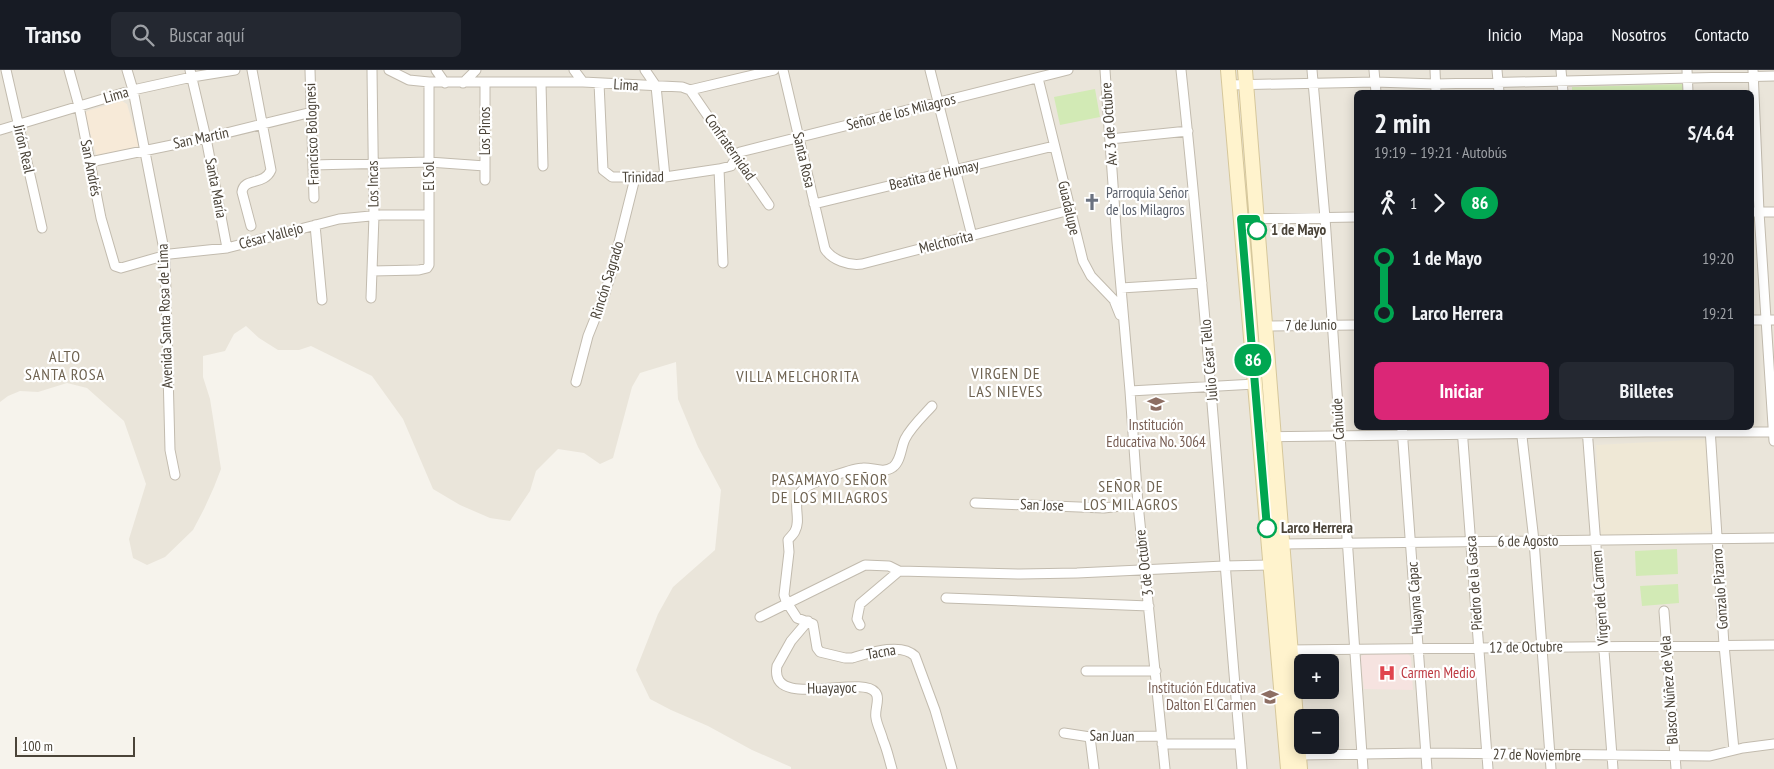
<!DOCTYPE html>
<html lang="es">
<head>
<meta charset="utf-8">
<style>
  body { margin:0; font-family:"PT Sans Narrow",sans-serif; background:#242831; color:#f1f3f6; height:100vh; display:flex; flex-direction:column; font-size:19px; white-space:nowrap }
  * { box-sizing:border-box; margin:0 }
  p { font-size:16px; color:#9ea1a6 }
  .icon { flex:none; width:28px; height:28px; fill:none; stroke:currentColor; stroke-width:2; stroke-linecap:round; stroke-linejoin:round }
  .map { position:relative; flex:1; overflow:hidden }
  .details { position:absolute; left:1354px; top:20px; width:400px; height:340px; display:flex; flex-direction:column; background:#171b24; border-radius:8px; box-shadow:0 2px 12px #0003 }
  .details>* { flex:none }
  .badge { padding:0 10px; border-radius:16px; font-size:18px; line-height:32px }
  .buttons { position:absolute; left:1294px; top:584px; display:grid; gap:10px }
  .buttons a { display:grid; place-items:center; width:45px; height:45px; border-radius:8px; background:#171b24; box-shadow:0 2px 12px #0003; font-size:25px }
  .scale { position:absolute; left:15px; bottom:12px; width:120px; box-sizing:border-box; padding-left:5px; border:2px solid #4b4439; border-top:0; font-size:14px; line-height:18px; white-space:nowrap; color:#4b4439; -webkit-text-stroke:4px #fff; paint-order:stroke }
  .map>.badge { position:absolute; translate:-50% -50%; box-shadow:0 0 0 2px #fff }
  .legs { display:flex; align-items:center; gap:8px; height:55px; padding:0 20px; font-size:16px }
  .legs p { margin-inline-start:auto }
  .summary { display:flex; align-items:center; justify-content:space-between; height:85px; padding:0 20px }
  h1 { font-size:28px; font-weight:800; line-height:38px }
  .cta { display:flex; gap:10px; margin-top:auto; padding:10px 20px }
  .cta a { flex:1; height:58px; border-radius:8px; background:#db2777; color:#fff; font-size:20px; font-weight:800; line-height:58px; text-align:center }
  .cta a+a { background:#242831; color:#f1f3f6 }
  ul { padding:0 20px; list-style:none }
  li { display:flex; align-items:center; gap:18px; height:55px; font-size:19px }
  li i { display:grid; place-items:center; width:8px; height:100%; margin:0 6px; background:currentColor }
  li i::after { content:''; width:12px; height:12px; margin:-6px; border:4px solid; border-radius:50%; background:#171b24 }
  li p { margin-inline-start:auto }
  li:first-child i { background:linear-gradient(#0000 50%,currentColor 0) }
  li:last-child i { background:linear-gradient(currentColor 50%,#0000 0) }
  header { display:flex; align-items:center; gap:30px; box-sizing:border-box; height:70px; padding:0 25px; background:#171b24; border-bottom:1px solid #363941 }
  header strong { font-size:24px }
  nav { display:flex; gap:28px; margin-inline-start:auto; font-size:18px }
  .search { width:350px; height:45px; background:#242831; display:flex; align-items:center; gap:12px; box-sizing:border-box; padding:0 18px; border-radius:8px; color:#9ea1a6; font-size:19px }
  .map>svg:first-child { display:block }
</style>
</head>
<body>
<header>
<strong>Transo</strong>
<div class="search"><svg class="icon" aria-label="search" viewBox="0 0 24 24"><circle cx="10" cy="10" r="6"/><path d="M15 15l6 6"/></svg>Buscar aquí</div>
<nav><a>Inicio</a><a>Mapa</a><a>Nosotros</a><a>Contacto</a></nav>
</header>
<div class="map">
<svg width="1774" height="699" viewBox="0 0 1774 699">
  <rect width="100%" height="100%" fill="#f6f3ec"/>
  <!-- residential -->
  <path fill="#eae5da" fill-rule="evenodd" d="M 0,0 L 1774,0 L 1774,699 L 791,699 L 791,697 L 752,680 L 708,656 L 671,640 L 650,629 L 636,600 L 658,544 L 673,517 L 715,480 L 721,420 L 698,377 L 678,329 L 676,292 L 640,303 L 632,317 L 613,388 L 600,394 L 584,383 L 558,379 L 536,401 L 530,421 L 510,451 L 490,448 L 460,435 L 433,419 L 403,349 L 372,306 L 311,276 L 299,280 L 278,280 L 259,268 L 246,256 L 234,264 L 225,281 L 203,286 L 203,307 L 210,329 L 221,399 L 214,417 L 204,439 L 193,460 L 165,487 L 147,495 L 133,488 L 129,469 L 146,414 L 124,351 L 87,318 L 67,313 L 38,322 L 20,321 L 8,326 L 0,332 ZM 1356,22 L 1751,22 L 1751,358 L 1356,358 ZM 1302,592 L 1330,592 L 1330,620 L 1302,620 ZM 1302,648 L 1330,648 L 1330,675 L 1302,675 Z"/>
  <!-- commercial -->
  <path fill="#f7ead8" d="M 122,31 L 127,34 L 139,76 L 97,88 L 85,44 L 87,41 Z"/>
  <!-- education -->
  <path fill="#efe8d6" d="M 1708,369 L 1713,461 L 1601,467 L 1596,375 Z"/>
  <!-- medical -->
  <path fill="#f6e3e0" d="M 1364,584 L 1408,584 L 1411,587 L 1413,620 L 1364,619 L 1360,587 Z"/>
  <!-- green -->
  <path fill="#d2eab5" d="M 1684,14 L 1684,22 L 1572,22 L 1572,17 Z
    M 1095,19 L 1100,47 L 1060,55 L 1054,27 Z
    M 1677,479 L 1678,504 L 1636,506 L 1635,481 Z
    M 1678,514 L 1679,533 L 1642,536 L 1640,516 Z"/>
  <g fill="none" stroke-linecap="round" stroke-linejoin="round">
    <!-- street casing -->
    <g stroke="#c2bbae" stroke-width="11">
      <path id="street" d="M 6,0 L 42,158
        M 69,0 L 79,36 L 101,148 L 115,196 L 121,198 L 170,184 L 227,178 L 339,149 L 381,145 L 429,145
        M 127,0 L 133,20 L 165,185 L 170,380 L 175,405
        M 190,0 L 206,68 L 227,178
        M 310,0 L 314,128
        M 389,0 L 409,10 L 429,12 L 583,12 L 682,17 L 690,20 L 774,0
        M 436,0 L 445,13
        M 574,0 L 583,12
        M 645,0 L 656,16 L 665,107
        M 783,0 L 825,179 C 832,190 849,196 862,194 L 1070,140
        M 930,0 L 972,166
        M 1105,0 L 1117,172 L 1130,321 L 1138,434 L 1165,699
        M 1181,0 C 1206,233 1222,466 1242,699
        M 1312,0 L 1325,148 L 1363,699
        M 1374,0 L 1376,22
        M 1435,0 L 1436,22
        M 1497,0 L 1499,22
        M 1561,0 L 1563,22
        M 1687,0 L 1688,22
        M 1753,0 L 1759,142 L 1774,371
        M 1038,8 L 1083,191 L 1091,206 L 1114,230 L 1120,245
        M 463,13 L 476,0
        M 485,13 L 485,110
        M 541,13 L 543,96
        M 599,13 L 603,100 L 612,107 L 665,107 L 719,99 L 731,96 L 740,82 L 1068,0
        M 1229,15 L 1375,12 L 1436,14 L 1774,6
        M 690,20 L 769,135
        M 0,60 L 133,20 L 192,7 L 235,0
        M 1110,69 L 1188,61
        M 90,92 L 206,68 L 312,42
        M 313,95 L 429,92 L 485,96
        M 719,99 L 723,193
        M 814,134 L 1054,76
        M 1751,142 L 1774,142
        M 1241,149 L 1356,147
        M 315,155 L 322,230
        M 251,156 L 242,122 C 244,107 264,116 271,100 L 252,0
        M 372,201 L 419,200 L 427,198 L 429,195 L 429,12
        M 1121,218 L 1202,213
        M 371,228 L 374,146 L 372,0
        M 1751,250 L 1774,250
        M 1265,256 L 1356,255
        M 576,312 L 588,266 L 604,226 L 611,204 L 635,108
        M 1130,321 L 1255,314
        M 932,336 C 923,346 911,357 905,369 C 901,377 901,391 893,397 C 883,404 872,397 863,398 C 854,398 816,411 808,416 C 787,428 803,447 795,461 C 794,464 790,467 788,470 L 789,482 L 784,525 L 786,531 L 797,548 L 813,554 L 817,578 L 820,582 L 845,588 L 852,588 C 869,583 901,572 915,586 L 935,640 L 952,699
        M 1402,358 L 1427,699
        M 1462,358 L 1488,699
        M 1521,358 L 1534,471 L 1551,699
        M 1587,358 L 1613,699
        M 1710,358 L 1724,575 L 1734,680
        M 1259,367 L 1646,362 L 1774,362
        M 975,433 L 1104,438 L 1138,434
        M 1282,474 L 1774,468
        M 946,528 L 1149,536
        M 1664,541 L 1676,699
        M 760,547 L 865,495 L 889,496 L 899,501 L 1020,504 L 1077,503 L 1224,496 L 1270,495
        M 808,551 L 791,571 L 777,596 C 769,641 861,604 875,622 C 881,628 874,640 876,648 C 877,655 881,662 883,670 C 887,679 889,689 892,699
        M 860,555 L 857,549 L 860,534 L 899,501
        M 1287,580 L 1774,575
        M 1086,601 L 1156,601
        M 1064,663 L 1090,667 L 1161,666
        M 1090,667 L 1094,699
        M 1162,674 L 1240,674
        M 1299,685 L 1426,683 L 1710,686 L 1743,678 L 1774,674"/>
    </g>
    <!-- secondary casing -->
    <g stroke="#d6c79b" stroke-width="16">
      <path id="secondary" d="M 1228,0 L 1288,699
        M 1245,0 L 1300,699"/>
    </g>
    <!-- street -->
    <use href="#street" stroke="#fff" stroke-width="9"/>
    <!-- secondary -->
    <use href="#secondary" stroke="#fff3cd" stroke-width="14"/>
  </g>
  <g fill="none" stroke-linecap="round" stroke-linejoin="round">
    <!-- line-1 casing -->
    <g stroke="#fff" stroke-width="11">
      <path id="line-1" d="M 1257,160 L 1256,149 L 1241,149 L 1267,458"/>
    </g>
    <!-- line-1 -->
    <use href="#line-1" stroke="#00a651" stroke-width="8"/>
  </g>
  <!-- icons -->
  <defs>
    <g id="church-bare" transform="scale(1.35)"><path d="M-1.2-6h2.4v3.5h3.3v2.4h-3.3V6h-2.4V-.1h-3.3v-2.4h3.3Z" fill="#6b7280" stroke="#fff" stroke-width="2.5" paint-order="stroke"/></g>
    <g id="school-bare" transform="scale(1.35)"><path d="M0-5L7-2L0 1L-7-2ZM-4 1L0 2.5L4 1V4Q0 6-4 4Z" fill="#8d6e63" stroke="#fff" stroke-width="2.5" paint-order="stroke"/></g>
    <g id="hospital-bare" transform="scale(1.35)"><path d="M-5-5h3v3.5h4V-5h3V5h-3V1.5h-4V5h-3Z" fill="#e0444e" stroke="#fff" stroke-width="2.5" paint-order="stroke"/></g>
  </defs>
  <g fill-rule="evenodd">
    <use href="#church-bare" x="1092" y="132"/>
    <use href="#school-bare" x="1156" y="334"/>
    <use href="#hospital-bare" x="1387" y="603"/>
    <use href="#school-bare" x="1270" y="627"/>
  </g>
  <!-- markers -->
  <g fill="#fff" stroke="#00a651" stroke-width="2.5">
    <circle cx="1257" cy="160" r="9"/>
    <circle cx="1267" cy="458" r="9"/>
  </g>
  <g text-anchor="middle" stroke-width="4.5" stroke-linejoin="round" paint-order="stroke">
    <!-- street labels -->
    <g font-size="15" fill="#4b4439" stroke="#fff">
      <text transform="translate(626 15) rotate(3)" y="5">Lima</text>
      <text transform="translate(116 25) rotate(-16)" y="5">Lima</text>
      <text transform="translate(901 42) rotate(-14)" y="5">Señor de los Milagros</text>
      <text transform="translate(1109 54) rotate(-94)" y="5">Av. 3 de Octubre</text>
      <text transform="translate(485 61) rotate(-90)" y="5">Los Pinos</text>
      <text transform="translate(312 64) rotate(-92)" y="5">Francisco Bolognesi</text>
      <text transform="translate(201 68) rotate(-12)" y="5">San Martin</text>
      <text transform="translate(730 77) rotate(55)" y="5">Confraternidad</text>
      <text transform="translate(24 79) rotate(77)" y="5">Jirón Real</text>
      <text transform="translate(804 90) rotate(77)" y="5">Santa Rosa</text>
      <text transform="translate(91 98) rotate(79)" y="5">San Andrés</text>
      <text transform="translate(934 105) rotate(-13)" y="5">Beatita de Humay</text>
      <text transform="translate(429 106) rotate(-90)" y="5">El Sol</text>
      <text transform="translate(643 107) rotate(-1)" y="5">Trinidad</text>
      <text transform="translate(373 114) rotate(-91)" y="5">Los Incas</text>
      <text transform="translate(216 118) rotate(79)" y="5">Santa María</text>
      <text transform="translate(1069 138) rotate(77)" y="5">Guadalupe</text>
      <text transform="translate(271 166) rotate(-15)" y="5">César Vallejo</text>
      <text transform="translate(946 172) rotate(-14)" y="5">Melchorita</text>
      <text transform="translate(607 210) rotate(-73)" y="5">Rincón Sagrado</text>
      <text transform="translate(165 246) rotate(-92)" y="5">Avenida Santa Rosa de Lima</text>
      <text transform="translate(1311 255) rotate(-1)" y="5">7 de Junio</text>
      <text transform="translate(1209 290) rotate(-95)" y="5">Julio César Tello</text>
      <text transform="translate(1338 349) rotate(-93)" y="5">Cahuide</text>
      <text transform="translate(1042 435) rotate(2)" y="5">San Jose</text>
      <text transform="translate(1528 471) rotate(-1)" y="5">6 de Agosto</text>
      <text transform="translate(1144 493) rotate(-97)" y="5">3 de Octubre</text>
      <text transform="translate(1474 513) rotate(-94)" y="5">Piedro de la Gasca</text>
      <text transform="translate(1720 519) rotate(-94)" y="5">Gonzalo Pizarro</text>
      <text transform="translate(1415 528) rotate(-94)" y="5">Huayna Cápac</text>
      <text transform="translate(1600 528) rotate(-94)" y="5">Virgen del Carmen</text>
      <text transform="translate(1526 577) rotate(-1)" y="5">12 de Octubre</text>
      <text transform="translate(881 582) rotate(-10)" y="5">Tacna</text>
      <text transform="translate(832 618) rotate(-1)" y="5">Huayayoc</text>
      <text transform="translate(1669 620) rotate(-94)" y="5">Blasco Núñez de Vela</text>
      <text transform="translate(1112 666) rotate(1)" y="5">San Juan</text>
      <text transform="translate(1537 685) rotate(1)" y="5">27 de Noviembre</text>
    </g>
    <!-- worship labels -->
    <g font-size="15" fill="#5b616d" stroke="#fff" text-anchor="start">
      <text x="1106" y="128">Parroquia Señor<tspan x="1106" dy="17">de los Milagros</tspan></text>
    </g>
    <!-- stop labels -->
    <g font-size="15" font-weight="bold" fill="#4b4439" stroke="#fff" text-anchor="start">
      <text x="1271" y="165">1 de Mayo</text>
      <text x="1281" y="463">Larco Herrera</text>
    </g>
    <!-- education labels -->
    <g font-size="15" fill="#785e54" stroke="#fff">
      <text x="1156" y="360">Institución<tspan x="1156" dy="17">Educativa No. 3064</tspan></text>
      <text x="1256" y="623" text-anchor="end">Institución Educativa<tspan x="1256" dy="17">Dalton El Carmen</tspan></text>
    </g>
    <!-- health labels -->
    <g font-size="15" fill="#be3a42" stroke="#fff" text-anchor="start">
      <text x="1401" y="608">Carmen Medio</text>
    </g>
    <!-- neighbourhood labels -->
    <g font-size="16" letter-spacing="1" fill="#6e6250" stroke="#fff">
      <text x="65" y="292">ALTO<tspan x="65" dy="18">SANTA ROSA</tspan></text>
      <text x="1006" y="309">VIRGEN DE<tspan x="1006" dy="18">LAS NIEVES</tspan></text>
      <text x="798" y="312">VILLA MELCHORITA</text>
      <text x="830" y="415">PASAMAYO SEÑOR<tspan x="830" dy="18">DE LOS MILAGROS</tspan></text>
      <text x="1131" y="422">SEÑOR DE<tspan x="1131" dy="18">LOS MILAGROS</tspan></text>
    </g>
  </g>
</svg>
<div class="buttons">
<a>+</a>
<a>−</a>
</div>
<div class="scale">100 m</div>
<b class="badge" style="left:1253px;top:290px;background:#00a651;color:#fff">86</b>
<section class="details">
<div class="summary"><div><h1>2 min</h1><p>19:19 – 19:21 · Autobús</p></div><b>S/4.64</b></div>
<div class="legs"><svg class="icon" aria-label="walk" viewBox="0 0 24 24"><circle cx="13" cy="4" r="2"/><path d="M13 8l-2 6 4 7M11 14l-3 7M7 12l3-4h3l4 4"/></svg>1<svg class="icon" aria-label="forward" viewBox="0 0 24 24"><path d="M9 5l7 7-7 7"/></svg><b class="badge" style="background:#00a651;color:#fff">86</b></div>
<ul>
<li><i style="color:#00a651"></i><b>1 de Mayo</b><p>19:20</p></li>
<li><i style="color:#00a651"></i><b>Larco Herrera</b><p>19:21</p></li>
</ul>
<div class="cta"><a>Iniciar</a><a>Billetes</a></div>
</section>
</div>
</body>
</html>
